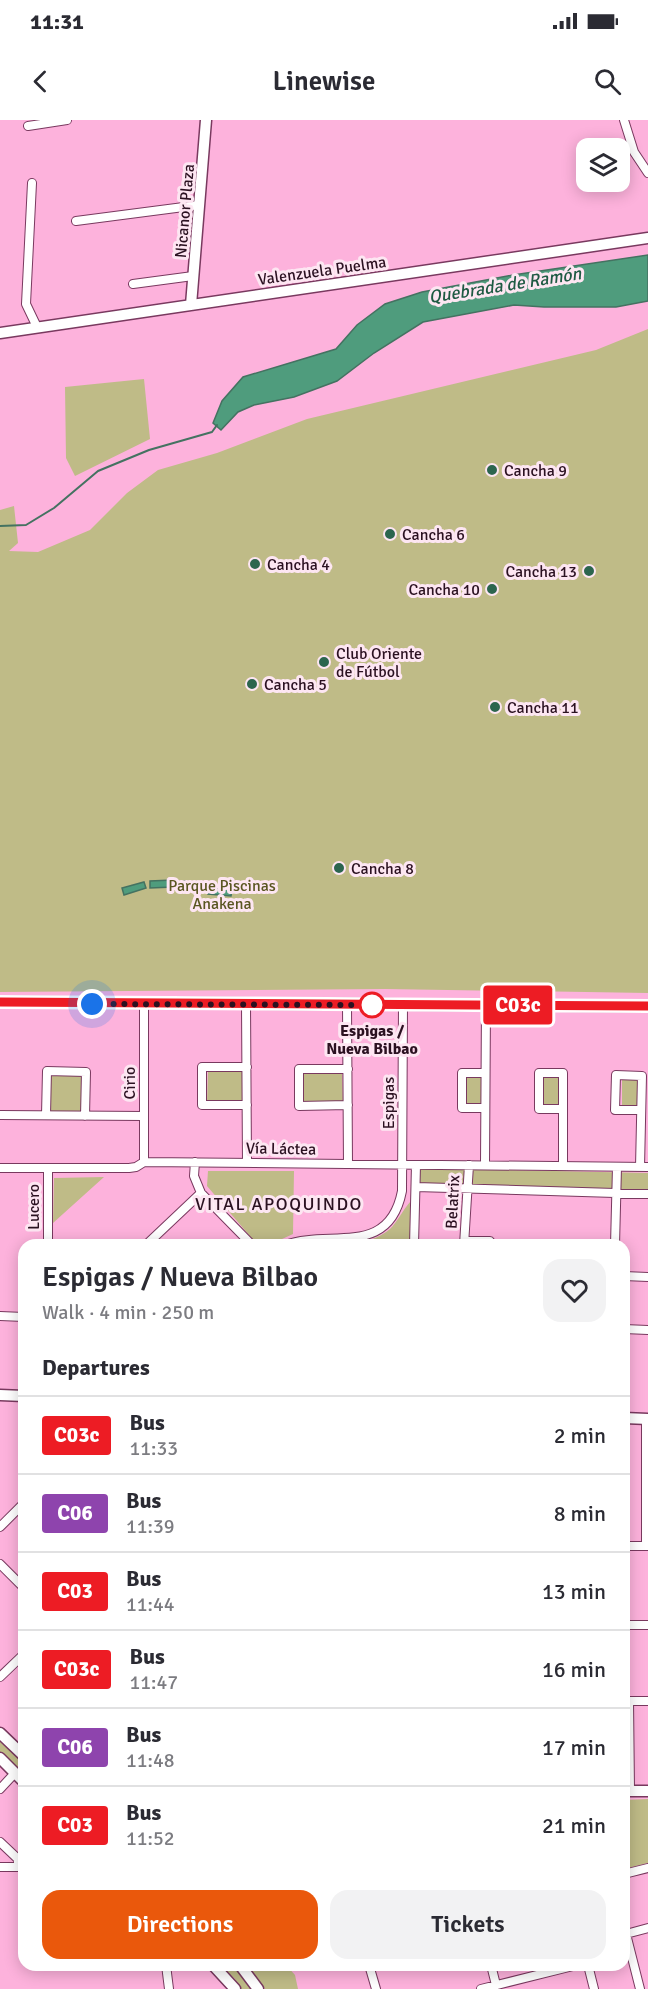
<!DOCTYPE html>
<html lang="en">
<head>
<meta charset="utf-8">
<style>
  body { margin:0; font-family:Signika,sans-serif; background:#f2f2f3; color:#2b2b33; height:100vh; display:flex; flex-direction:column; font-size:22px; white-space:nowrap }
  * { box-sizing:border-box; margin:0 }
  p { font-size:20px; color:#7c7c81 }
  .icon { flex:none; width:33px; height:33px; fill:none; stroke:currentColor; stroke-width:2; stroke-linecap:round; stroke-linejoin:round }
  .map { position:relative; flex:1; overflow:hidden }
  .side { position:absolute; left:18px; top:1119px; width:612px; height:732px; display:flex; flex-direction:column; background:#fff; border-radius:18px; box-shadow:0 3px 15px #0003 }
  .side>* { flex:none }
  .badge { padding:0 12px; border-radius:4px; font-size:21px; line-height:39px }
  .tools { position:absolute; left:576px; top:18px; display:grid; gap:12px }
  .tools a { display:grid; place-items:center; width:54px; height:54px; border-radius:12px; background:#fff; box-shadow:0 3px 15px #0003; font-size:30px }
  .you { position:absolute; width:30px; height:30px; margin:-15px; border:4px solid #fff; border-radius:50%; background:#1a73e8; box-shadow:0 0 0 9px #1a73e833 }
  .map>.badge { position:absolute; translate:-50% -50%; box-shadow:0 0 0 3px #fff }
  h2 { padding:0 24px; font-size:22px; line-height:54px }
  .round { display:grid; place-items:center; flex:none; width:63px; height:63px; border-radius:18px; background:#f2f2f3 }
  .head { display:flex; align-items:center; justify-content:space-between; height:102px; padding:0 24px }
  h1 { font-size:28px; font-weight:600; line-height:45px }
  .action { display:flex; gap:12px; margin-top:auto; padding:12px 24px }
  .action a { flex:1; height:69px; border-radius:18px; background:#ea580c; color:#fff; font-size:24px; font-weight:600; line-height:69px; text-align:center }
  .action a+a { background:#f2f2f3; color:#2b2b33 }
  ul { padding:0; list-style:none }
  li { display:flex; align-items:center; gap:18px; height:78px; padding:0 24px; border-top:2px solid #e1e1e2 }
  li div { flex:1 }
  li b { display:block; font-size:22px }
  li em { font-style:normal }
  li .badge { min-width:66px; font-weight:700; text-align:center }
  .status { display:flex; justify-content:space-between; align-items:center; height:42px; padding:0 30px; background:#fff; direction:ltr }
  .status svg { height:16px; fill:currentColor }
  header { display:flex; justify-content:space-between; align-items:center; height:78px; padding:0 24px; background:#fff; font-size:27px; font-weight:600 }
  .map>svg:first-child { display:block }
</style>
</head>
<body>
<div class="status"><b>11:31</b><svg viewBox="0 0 49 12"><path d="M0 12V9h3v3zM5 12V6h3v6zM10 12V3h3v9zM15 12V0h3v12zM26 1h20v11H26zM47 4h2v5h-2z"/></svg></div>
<header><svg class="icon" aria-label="back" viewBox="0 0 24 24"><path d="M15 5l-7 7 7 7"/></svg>Linewise<svg class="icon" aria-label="search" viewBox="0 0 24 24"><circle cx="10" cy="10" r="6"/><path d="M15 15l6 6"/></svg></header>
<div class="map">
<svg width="648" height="1869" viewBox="0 0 648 1869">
  <rect width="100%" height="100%" fill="#fdb2dc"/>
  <!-- green -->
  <path fill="#bfbb87" d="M 648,209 L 648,873 L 385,869 L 0,872 L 0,390 L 14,386 L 18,423 L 9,431 L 38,432 L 90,410 L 127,373 L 158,350 L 217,333 L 307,299 L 596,230 Z
    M 144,259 L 150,319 L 75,356 L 66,338 L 65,267 Z
    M 208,949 L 246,950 L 245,983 L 207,983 Z
    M 303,951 L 342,951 L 343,982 L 303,982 Z
    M 51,956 L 81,956 L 81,992 L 51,993 Z
    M 466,956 L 482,956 L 482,984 L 466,985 Z
    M 543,957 L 559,957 L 559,985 L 543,985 Z
    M 622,958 L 638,958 L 638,987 L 622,987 Z
    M 420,1048 L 648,1053 L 648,1072 L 420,1065 Z
    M 208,1051 L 294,1051 L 293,1114 L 269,1125 L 255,1122 L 207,1066 Z
    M 104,1057 L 53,1103 L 54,1058 Z
    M 410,1082 L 411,1125 L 301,1125 C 329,1122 366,1130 390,1109 C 397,1102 403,1090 410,1082 Z
    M 0,1618 L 24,1642 L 24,1657 L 0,1634 Z
    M 648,1679 L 648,1743 L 624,1749 L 624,1680 Z
    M 220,1845 L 232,1845 L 253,1869 L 241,1869 L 235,1859 Z
    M 247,1845 L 286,1845 L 295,1855 L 298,1869 L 265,1869 Z"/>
  <!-- water -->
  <path fill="#4f9c7d" stroke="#447261" stroke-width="1.5" d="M 648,135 L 648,181 L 616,187 L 544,187 L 514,185 L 423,202 L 374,233 L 337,261 L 294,277 L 254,285 L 238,292 L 221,310 L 213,303 L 222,281 L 243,257 L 336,229 L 357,205 L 385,184 L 422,172 L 513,155 Z
    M 173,760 L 173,767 L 150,768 L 150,761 Z
    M 184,761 L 206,765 L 205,772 L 182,768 Z
    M 144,762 L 146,768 L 124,775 L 122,768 Z
    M 209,767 L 232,769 L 231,776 L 208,774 Z"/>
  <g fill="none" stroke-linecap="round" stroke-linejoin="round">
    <!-- stream -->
    <path stroke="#447261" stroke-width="2" d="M 0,406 L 26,405 L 54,388 L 98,351 L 149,330 L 212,312 L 217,305"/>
    <!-- minor casing -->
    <g stroke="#79395f" stroke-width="10">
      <path id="minor" d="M 624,0 L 634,32 L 648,53
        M 28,6 L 67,0
        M 32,63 L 26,184 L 37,207
        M 76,101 L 199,85
        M 133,164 L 193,156
        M 246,884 L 247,1043
        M 347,885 L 348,1044
        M 247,947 L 202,947 L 202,985 L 247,985
        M 348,949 L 299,949 L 299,986 L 348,985
        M 539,953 L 563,953 L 563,989 L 539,989 Z
        M 485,988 L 462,988 L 462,953 L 485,953
        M 0,995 L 144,996
        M 46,995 L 47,951 L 86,952 L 85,996
        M 144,1042 L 144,884
        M 195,1042 L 194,1056 L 201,1073 L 252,1125
        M 485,1045 L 486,885
        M 563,1046 L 563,989
        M 640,1047 L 642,956 L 616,955 L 615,990 L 641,990
        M 0,1048 L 129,1048 L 136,1047 L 144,1042 L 648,1047
        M 416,1067 L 648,1074
        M 465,1121 L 490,1121 L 492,1125
        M 48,1125 L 48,1049
        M 146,1125 L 201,1073
        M 285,1125 C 330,1109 389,1138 402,1071 L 403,885
        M 414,1125 L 416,1045
        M 464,1125 L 469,1045
        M 615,1125 L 617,1047
        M 624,1156 L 648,1157
        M 0,1196 L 24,1197
        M 624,1209 L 648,1210
        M 646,1299 L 646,1426
        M 0,1407 L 24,1383
        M 624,1426 L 648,1426
        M 0,1444 L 24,1468
        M 624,1505 L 648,1505
        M 0,1557 L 24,1534
        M 624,1581 L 648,1581
        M 629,1581 L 630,1671
        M 0,1669 L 15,1653
        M 0,1722 L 18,1739 L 18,1747
        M 0,1747 L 24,1747
        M 624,1754 L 648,1748
        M 624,1806 L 640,1869
        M 626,1814 L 648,1808
        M 166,1845 L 169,1869
        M 369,1845 L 376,1869
        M 491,1845 L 496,1865
        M 588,1845 L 594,1869
        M 481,1869 L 577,1845"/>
    </g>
    <!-- tertiary casing -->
    <g stroke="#79395f" stroke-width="13">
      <path id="tertiary" d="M 191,185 L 206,0
        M 0,213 L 648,118
        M 0,882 L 648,886
        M 0,1275 L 24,1276
        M 624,1298 L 648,1299
        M 0,1613 L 24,1636
        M 0,1638 L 24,1662
        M 624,1671 L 648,1671
        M 213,1845 L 235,1869
        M 240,1845 L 258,1869"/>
    </g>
    <!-- minor -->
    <use href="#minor" stroke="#fff" stroke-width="8"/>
    <!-- tertiary -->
    <use href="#tertiary" stroke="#fff" stroke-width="10"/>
  </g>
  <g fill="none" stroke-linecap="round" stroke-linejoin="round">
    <!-- line casing -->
    <g stroke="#fff" stroke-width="14">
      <path id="line" d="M 0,882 L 648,886"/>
    </g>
    <!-- line -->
    <use href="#line" stroke="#ed1c24" stroke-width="9"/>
    <!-- walk -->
    <path stroke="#2b1121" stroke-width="6" stroke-dasharray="0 10.8" d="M 92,884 L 372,885"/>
  </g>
  <!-- markers -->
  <g fill="#2c654e" stroke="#fde6f2" stroke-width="2">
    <circle cx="492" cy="350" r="6"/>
    <circle cx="390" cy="414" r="6"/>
    <circle cx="255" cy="444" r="6"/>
    <circle cx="589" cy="451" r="6"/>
    <circle cx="492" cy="469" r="6"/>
    <circle cx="324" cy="542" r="6"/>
    <circle cx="252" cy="564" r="6"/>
    <circle cx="495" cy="587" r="6"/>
    <circle cx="339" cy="748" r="6"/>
  </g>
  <circle fill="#fff" stroke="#ed1c24" stroke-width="3" cx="372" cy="885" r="12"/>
  <g text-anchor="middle" stroke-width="6" stroke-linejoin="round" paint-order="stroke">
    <!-- street labels -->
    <g font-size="16" fill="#2b1121" stroke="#fde6f2">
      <text transform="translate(184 91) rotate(-85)" y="6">Nicanor Plaza</text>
      <text transform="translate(322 150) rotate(-8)" y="6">Valenzuela Puelma</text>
      <text transform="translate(129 963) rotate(-90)" y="6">Cirio</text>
      <text transform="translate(388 983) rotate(-90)" y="6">Espigas</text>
      <text transform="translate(281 1028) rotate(1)" y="6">Vía Láctea</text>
      <text transform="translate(452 1082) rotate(-87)" y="6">Belatrix</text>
      <text transform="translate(33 1087) rotate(-90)" y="6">Lucero</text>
    </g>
    <!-- poi labels -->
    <g font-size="16" fill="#2b1121" stroke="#fde6f2" text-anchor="start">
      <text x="504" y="356">Cancha 9</text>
      <text x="402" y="420">Cancha 6</text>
      <text x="267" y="450">Cancha 4</text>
      <text x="577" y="457" text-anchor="end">Cancha 13</text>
      <text x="480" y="475" text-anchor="end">Cancha 10</text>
      <text x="336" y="539">Club Oriente<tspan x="336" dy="18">de Fútbol</tspan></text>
      <text x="264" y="570">Cancha 5</text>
      <text x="507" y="593">Cancha 11</text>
      <text x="351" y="754">Cancha 8</text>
    </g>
    <!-- park labels -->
    <g font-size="16" fill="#5a5621" stroke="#fde6f2">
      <text x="222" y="771">Parque Piscinas<tspan x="222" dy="18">Anakena</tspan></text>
    </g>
    <!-- stop labels -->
    <g font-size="16" font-weight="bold" fill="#2b1121" stroke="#fde6f2">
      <text x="372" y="916">Espigas /<tspan x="372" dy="18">Nueva Bilbao</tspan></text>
    </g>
    <!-- water labels -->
    <g font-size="18" font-style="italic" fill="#1e5a43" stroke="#fde6f2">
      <text transform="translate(505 165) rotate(-9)" y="6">Quebrada de Ramón</text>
    </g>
    <!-- neighbourhood labels -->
    <g font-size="18" letter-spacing="1.5" fill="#2b1121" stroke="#fde6f2">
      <text x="279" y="1090">VITAL APOQUINDO</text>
    </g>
  </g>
</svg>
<div class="tools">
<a><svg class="icon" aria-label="layers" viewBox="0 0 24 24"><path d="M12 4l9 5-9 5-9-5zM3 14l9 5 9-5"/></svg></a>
</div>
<div class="you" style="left:92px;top:884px"></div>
<b class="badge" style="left:518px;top:885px;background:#ed1c24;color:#fff">C03c</b>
<section class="side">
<div class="head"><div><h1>Espigas / Nueva Bilbao</h1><p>Walk · 4 min · 250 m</p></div><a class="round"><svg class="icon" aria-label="heart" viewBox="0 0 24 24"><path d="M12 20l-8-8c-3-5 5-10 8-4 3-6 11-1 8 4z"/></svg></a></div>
<h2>Departures</h2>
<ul>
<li><span class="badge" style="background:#ed1c24;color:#fff">C03c</span><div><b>Bus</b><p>11:33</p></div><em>2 min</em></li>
<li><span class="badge" style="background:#8e44ad;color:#fff">C06</span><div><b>Bus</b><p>11:39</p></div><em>8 min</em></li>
<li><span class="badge" style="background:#ed1c24;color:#fff">C03</span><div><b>Bus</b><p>11:44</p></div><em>13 min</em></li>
<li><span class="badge" style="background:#ed1c24;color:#fff">C03c</span><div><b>Bus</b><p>11:47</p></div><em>16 min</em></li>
<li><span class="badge" style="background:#8e44ad;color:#fff">C06</span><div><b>Bus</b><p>11:48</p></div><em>17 min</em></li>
<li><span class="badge" style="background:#ed1c24;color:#fff">C03</span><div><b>Bus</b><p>11:52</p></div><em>21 min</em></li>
</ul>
<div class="action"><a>Directions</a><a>Tickets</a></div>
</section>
</div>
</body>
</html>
